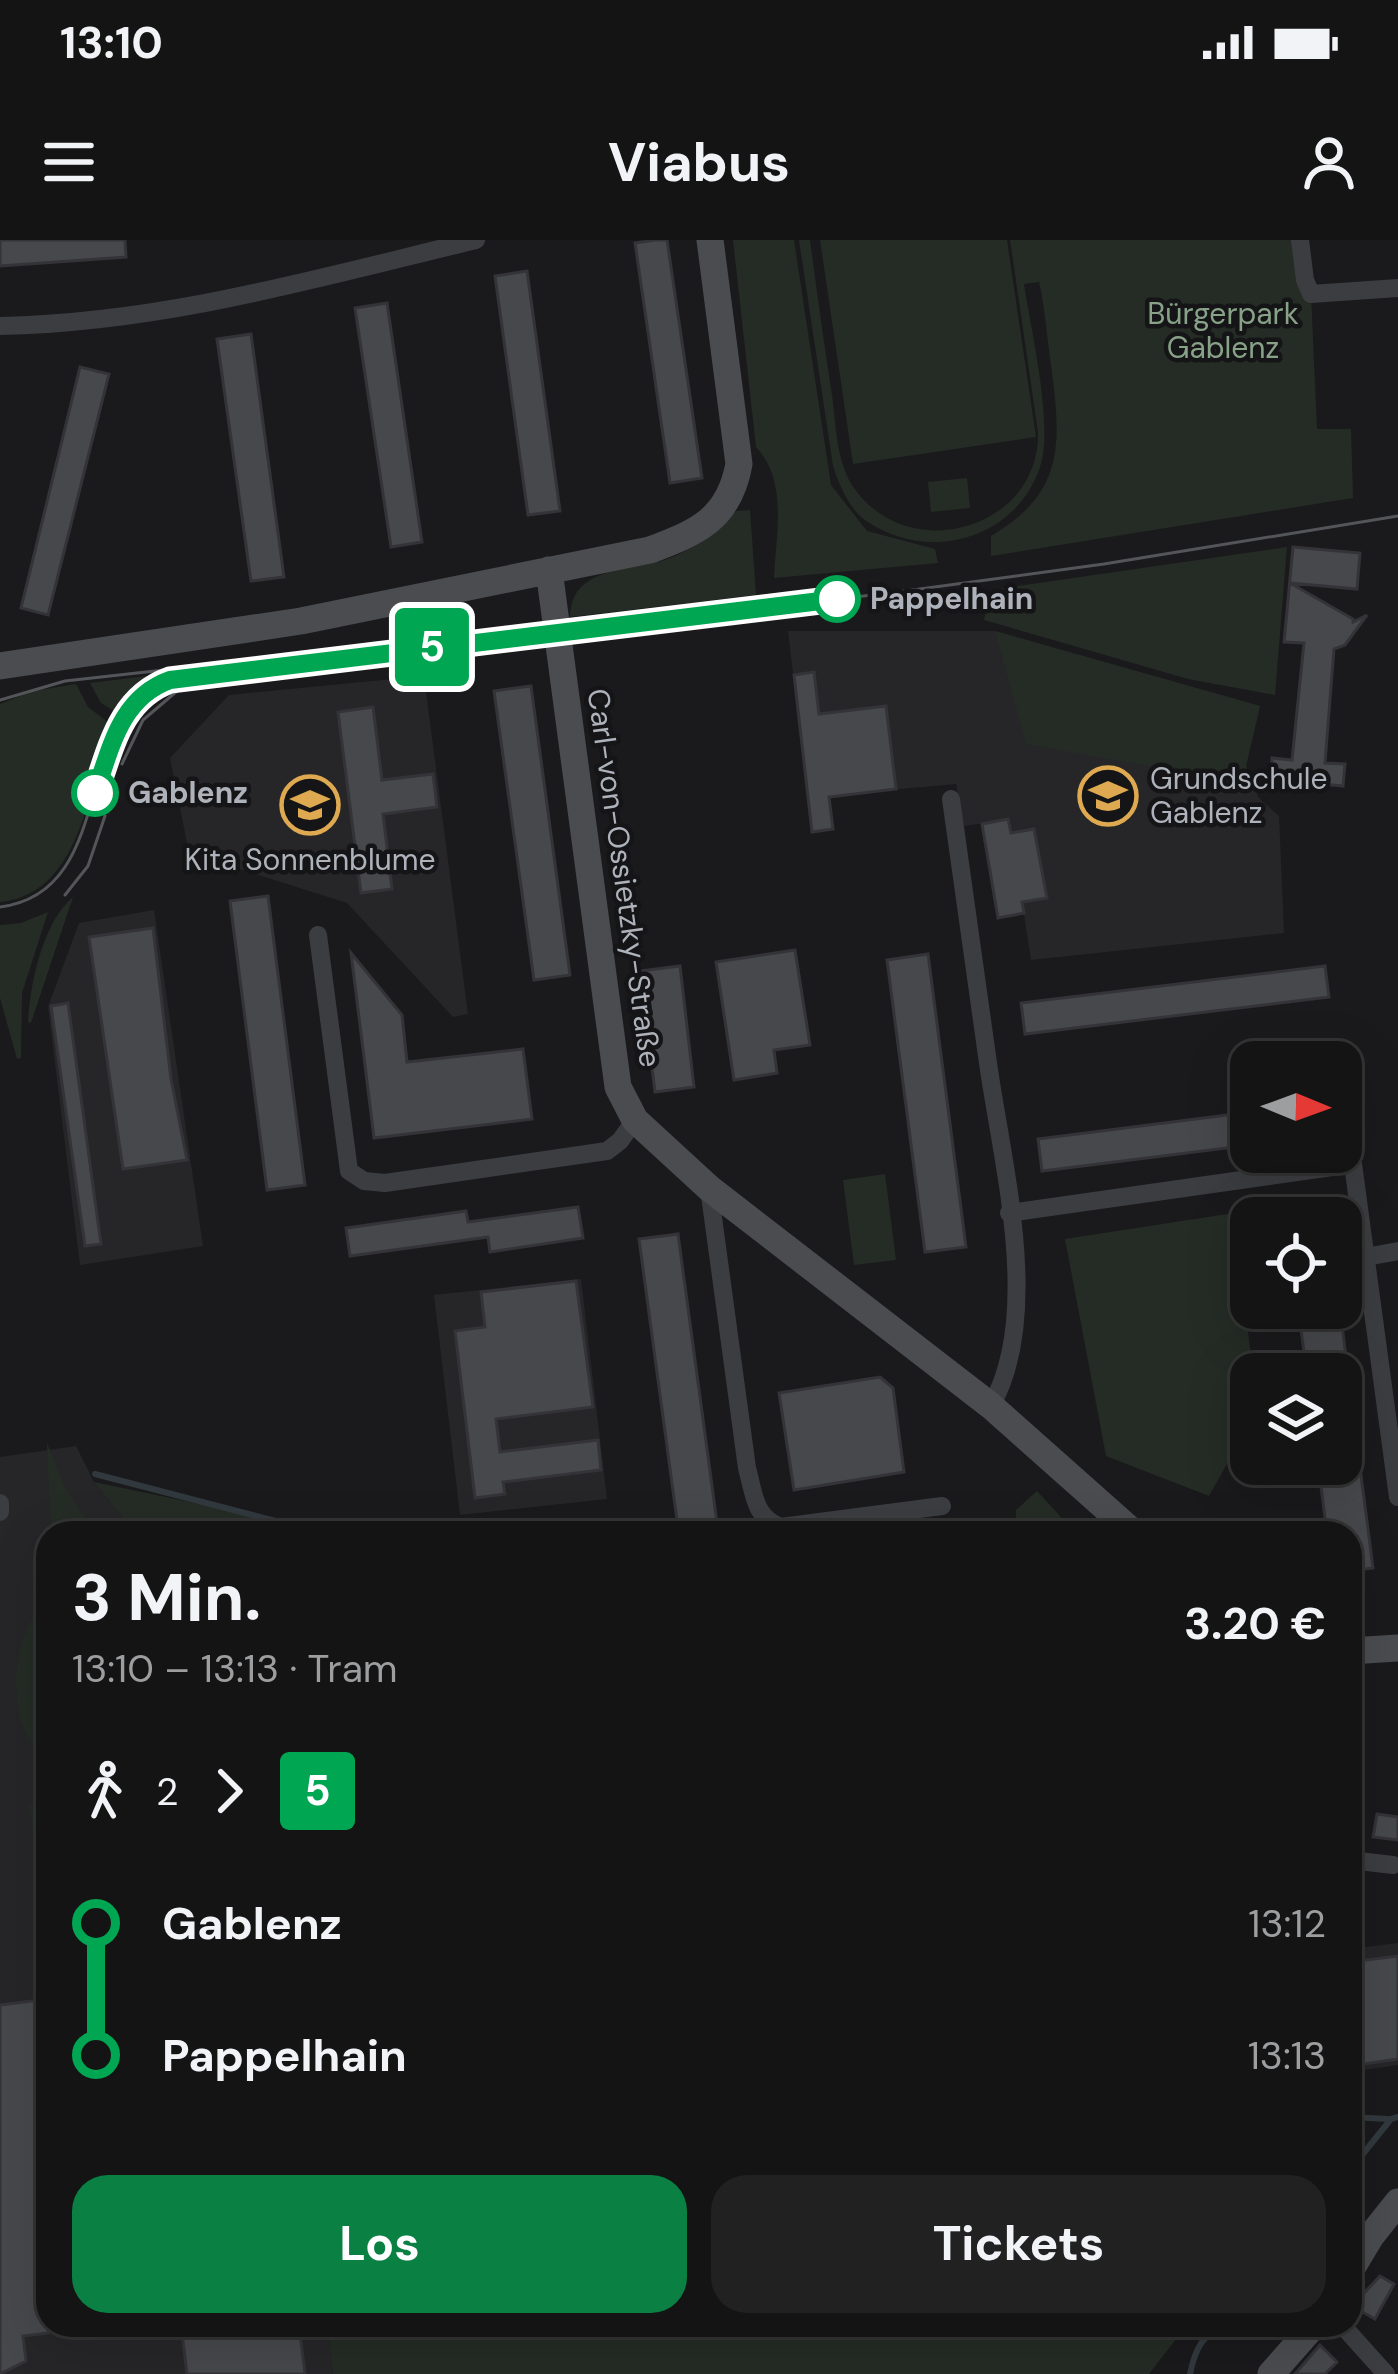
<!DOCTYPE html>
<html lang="de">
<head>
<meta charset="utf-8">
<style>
  body { margin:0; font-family:"DM Sans",sans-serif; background:#212122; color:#f1f3f6; height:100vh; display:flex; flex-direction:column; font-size:45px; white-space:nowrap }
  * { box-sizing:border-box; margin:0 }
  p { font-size:39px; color:#9d9ea0 }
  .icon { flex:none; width:66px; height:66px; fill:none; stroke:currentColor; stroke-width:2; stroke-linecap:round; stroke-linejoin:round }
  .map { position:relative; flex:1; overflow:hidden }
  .sheet { position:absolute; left:36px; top:1281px; width:1326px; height:816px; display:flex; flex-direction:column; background:#141415; border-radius:36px; box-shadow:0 12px 48px #0002,0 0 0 3px #333334 }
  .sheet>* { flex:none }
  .badge { padding:0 24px; border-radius:9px; font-size:42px; line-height:78px }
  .needle { width:78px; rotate:91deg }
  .tools { position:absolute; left:1230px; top:801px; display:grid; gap:24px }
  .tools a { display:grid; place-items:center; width:132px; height:132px; border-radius:24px; background:#141415; box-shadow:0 12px 48px #0002,0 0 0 3px #333334; font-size:60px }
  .map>.badge { position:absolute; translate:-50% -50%; box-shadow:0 0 0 6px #fff }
  .legs { display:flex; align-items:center; gap:18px; height:132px; padding:0 36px; font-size:39px }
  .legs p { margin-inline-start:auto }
  .headline { display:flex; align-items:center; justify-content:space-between; height:204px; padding:0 36px }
  h1 { font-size:66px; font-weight:700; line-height:90px }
  .action { display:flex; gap:24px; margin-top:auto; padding:24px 36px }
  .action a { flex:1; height:138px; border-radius:36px; background:#0b8043; color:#fff; font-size:48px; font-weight:700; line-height:138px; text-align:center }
  .action a+a { background:#212122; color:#f1f3f6 }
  ul { padding:0 36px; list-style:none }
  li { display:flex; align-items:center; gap:42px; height:132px; font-size:45px }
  li i { display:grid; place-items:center; width:18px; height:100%; margin:0 15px; background:currentColor }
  li i::after { content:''; width:30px; height:30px; margin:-15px; border:9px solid; border-radius:50%; background:#141415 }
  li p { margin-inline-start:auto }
  li:first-child i { background:linear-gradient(#0000 50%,currentColor 0) }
  li:last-child i { background:linear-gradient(currentColor 50%,#0000 0) }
  .status { display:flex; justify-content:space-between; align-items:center; height:84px; padding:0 60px; background:#141415; direction:ltr }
  .status svg { height:33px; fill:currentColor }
  header { display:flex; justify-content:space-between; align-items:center; height:156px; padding:0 36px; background:#141415; font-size:54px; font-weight:700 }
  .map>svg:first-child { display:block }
</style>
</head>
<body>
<div class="status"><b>13:10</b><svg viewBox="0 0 49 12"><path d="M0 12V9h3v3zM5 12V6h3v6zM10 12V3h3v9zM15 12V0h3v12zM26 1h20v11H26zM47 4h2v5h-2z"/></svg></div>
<header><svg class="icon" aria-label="menu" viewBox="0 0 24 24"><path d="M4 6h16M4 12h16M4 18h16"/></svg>Viabus<svg class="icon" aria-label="person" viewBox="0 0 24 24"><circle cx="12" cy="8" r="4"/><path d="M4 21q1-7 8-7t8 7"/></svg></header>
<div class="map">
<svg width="1398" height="2134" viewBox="0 0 1398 2134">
  <rect width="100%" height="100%" fill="#1a1a1c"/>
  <!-- built -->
  <path fill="#262629" d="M 788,391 L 995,391 L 1260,466 L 1246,526 L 1259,558 L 1279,576 L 1284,693 L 1031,720 L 1022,662 L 1047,657 L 1034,589 L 1011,593 L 1008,580 L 964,586 L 956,544 L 856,553 L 825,523 L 833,589 L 812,592 Z
    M 424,436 L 468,774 L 453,777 L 347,663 L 189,613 L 170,518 L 229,455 Z
    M 154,670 L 203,1006 L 80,1025 L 48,767 L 79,683 Z
    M 581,1039 L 607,1259 L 460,1275 L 434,1055 Z
    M 76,1206 L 94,1242 L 134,1293 L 48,1293 L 48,2085 L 327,2085 L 333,2134 L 0,2134 L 0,1217 Z
    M 1398,1703 L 1398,1825 L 1350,1832 L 1350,1709 Z"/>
  <!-- green -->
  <path fill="#242c25" d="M 733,0 L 794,0 L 831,245 L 867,291 L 935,309 L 938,323 L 774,338 C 776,293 788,241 756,207 Z
    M 799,0 L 810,0 C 817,52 824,104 832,155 C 836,184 836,219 852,245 C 905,327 1040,291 1038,192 L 1010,0 L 1300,0 L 1311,54 L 1317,189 L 1351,189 L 1353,258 L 991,316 L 991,296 C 1066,252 1061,202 1051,125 C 1047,98 1045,68 1039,42 L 1024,44 C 1031,90 1054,186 1040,227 C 1016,300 927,324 865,280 C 849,269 839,244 833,226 Z
    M 820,0 L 1007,0 L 1036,197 L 853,224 Z
    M 967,238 L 970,268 L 931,272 L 928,242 Z
    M 750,270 L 756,355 L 570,377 C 572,321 637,334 675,316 C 700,305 717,290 736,271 Z
    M 1287,307 L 1275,455 L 1188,439 L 984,380 L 991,350 Z
    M 757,372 L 758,380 L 573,403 L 572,393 Z
    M 995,391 L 1260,466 L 1246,526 L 1254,545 L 1026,504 Z
    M 162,434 L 162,438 L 135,455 L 120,475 L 101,463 L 90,443 Z
    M 76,444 L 88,467 L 113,486 C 87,547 82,654 0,662 L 0,464 L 33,451 Z
    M 73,657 L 31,783 L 28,782 C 30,743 43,682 73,657 Z
    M 48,672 L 22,753 L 21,818 L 17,819 L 0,758 L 0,685 L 21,683 Z
    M 885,934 L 896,1020 L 854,1025 L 843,940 Z
    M 1234,973 L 1253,1134 L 1251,1181 L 1209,1256 L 1106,1216 L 1065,999 Z
    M 47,1203 L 66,1249 L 95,1293 L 51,1293 Z
    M 94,1242 L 338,1293 L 134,1293 Z
    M 1037,1251 L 1061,1277 L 1040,1293 L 1033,1293 L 1031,1279 L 1016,1281 L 1016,1270 Z
    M 48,1358 L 48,1526 C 5,1485 6,1399 48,1358 Z
    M 29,1562 L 48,1571 L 48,1717 Z
    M 327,2085 L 1187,2085 L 1149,2134 L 333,2134 Z"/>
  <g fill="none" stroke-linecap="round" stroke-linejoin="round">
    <!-- stream -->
    <path stroke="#31393f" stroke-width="6" d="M 95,1234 L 322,1293
      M 1350,1877 L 1388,1879
      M 1350,1930 L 1391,1879 L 1398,1877
      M 1190,2134 C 1195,2109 1203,2092 1228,2085"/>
  </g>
  <!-- building -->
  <path fill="#47484c" stroke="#343438" stroke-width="3" d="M 0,0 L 125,0 L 126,17 L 0,26 Z
    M 655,0 L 667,0 L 702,238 L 670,243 L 635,3 Z
    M 527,31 L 560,271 L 528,275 L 495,36 Z
    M 387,63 L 422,302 L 391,307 L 355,68 Z
    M 251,94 L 284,337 L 251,341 L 217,99 Z
    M 80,127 L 109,134 L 48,375 L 21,368 Z
    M 1293,307 L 1360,313 L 1357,349 L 1290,343 L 1353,379 L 1353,382 L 1367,375 L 1345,405 L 1334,409 L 1325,523 L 1345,524 L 1343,546 L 1271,539 L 1272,518 L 1292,520 L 1304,403 L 1284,402 Z
    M 814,432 L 819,474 L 886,466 L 896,549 L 829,557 L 833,589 L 812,592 L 794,435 Z
    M 531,446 L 570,735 L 534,740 L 494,451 Z
    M 373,467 L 382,540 L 433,534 L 437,567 L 383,574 L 392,649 L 361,653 L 338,472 Z
    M 1008,579 L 1011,593 L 1034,589 L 1047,658 L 1022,662 L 1024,673 L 998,678 L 982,584 Z
    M 268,656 L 305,945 L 267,950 L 230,661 Z
    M 153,688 L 171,839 L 187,920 L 123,929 L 89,697 Z
    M 795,710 L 810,805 L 774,810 L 777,833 L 734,840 L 716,722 Z
    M 351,713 L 402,775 L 407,822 L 523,809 L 532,879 L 374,898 Z
    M 928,714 L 966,1007 L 925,1012 L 887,720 Z
    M 680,726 L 694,847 L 655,852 L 640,731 Z
    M 1325,726 L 1329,757 L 1025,794 L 1021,763 Z
    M 68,763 L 101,1004 L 85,1006 L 51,766 Z
    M 1251,872 L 1251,905 L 1042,931 L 1038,899 Z
    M 578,967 L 583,998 L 490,1012 L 488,997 L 350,1016 L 346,988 L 466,971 L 468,982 Z
    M 678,994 L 717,1283 L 678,1288 L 639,999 Z
    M 576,1041 L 593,1167 L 496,1179 L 500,1212 L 598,1200 L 601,1230 L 503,1242 L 505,1254 L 475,1258 L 455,1091 L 485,1087 L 481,1052 Z
    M 1298,1068 L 1340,1068 L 1348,1134 L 1307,1134 Z
    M 880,1137 L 893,1148 L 904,1232 L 794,1250 L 779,1153 Z
    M 1341,1150 L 1350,1150 L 1373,1328 L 1350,1331 L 1350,1293 L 1327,1293 L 1318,1224 L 1341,1224 Z
    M 1377,1574 L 1398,1577 L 1398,1600 L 1373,1597 Z
    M 1398,1716 L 1398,1819 L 1350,1826 L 1350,1722 Z
    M 48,1759 L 48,2093 L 23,2096 L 26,2121 L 0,2134 L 0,1765 Z
    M 1380,2036 L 1394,2044 L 1375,2079 L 1352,2066 Z
    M 181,2085 L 299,2085 L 305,2134 L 187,2134 Z
    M 1320,2105 L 1337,2122 L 1325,2134 L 1295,2134 Z"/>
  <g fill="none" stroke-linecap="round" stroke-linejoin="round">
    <!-- street -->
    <path stroke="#3c3d41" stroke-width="18" d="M 1300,0 L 1305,40 L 1311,54 L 1398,48
      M 0,86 C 163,83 318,38 476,0
      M 951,559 C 964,647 976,735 988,823 C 1002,923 1043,1075 991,1166
      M 318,695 L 349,931 L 364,941 L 385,943 L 607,911 L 620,901 L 635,880
      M 709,948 L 747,1228 C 754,1253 754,1278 781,1287 L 942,1266
      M 1009,973 L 1353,924 L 1398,1257
      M 1366,1017 L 1398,1011
      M 0,1263 L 0,1272
      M 1350,1620 L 1393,1625
      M 1342,2085 L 1386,2134"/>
    <!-- secondary -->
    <path stroke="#4a4c50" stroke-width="27" d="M 549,330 L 618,847 L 635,880 L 709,948 L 991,1166 L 1134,1293
      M 0,426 L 301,381 L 650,310 C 698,292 729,279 739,224 L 710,0
      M 1350,1411 L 1398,1408
      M 1350,2031 L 1371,1996 L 1398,1962
      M 1271,2134 L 1314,2085"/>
    <!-- tram -->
    <path stroke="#535559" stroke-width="3" d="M 0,460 L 65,441 L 173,429
      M 122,524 L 143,480 L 183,446
      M 65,655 L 88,626 L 105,576
      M 0,667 C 119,652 69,478 170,440 L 905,351 L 1104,324 L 1398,276"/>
  </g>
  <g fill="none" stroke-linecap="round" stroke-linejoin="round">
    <!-- line-1 casing -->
    <g stroke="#fff" stroke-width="27">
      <path id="line-1" d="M 95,553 C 111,508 120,458 170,440 L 837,359"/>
    </g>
    <!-- line-1 -->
    <use href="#line-1" stroke="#00a651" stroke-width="18"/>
  </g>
  <!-- icons -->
  <defs>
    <g id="school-ring" transform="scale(3)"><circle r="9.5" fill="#151517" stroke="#dea950" stroke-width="1.5"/><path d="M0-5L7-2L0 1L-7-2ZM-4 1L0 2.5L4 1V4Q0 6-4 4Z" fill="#dea950"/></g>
  </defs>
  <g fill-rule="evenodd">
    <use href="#school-ring" x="1108" y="556"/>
    <use href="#school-ring" x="310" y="565"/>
  </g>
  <!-- markers -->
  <g fill="#fff" stroke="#00a651" stroke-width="6">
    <circle cx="837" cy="359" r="21"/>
    <circle cx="95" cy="553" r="21"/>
  </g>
  <g text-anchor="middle" stroke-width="9" stroke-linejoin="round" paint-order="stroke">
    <!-- park labels -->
    <g font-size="30" fill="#88a288" stroke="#151517">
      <text x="1223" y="84">Bürgerpark<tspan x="1223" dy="34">Gablenz</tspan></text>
    </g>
    <!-- stop labels -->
    <g font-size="30" font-weight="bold" fill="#aeb2ba" stroke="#151517" text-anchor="start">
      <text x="870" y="369">Pappelhain</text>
      <text x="128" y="563">Gablenz</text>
    </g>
    <!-- poi labels -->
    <g font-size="30" fill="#aeb2ba" stroke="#151517" text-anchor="start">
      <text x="1150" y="549">Grundschule<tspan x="1150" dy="34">Gablenz</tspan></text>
      <text x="310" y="630" text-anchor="middle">Kita Sonnenblume</text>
    </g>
    <!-- street labels -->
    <g font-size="30" fill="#aeb2ba" stroke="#151517">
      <text transform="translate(624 638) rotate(82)" y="10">Carl-von-Ossietzky-Straße</text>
    </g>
  </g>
</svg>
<div class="tools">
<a><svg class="needle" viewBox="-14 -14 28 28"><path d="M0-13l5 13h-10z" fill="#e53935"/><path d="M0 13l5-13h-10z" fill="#9d9ea0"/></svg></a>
<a><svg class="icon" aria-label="locate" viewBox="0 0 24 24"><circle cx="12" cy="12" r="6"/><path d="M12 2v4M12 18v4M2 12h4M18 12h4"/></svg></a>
<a><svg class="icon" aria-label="layers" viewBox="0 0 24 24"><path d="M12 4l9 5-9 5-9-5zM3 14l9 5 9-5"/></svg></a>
</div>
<b class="badge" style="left:432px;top:407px;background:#00a651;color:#fff">5</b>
<section class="sheet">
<div class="headline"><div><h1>3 Min.</h1><p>13:10 – 13:13 · Tram</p></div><b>3.20 €</b></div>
<div class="legs"><svg class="icon" aria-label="walk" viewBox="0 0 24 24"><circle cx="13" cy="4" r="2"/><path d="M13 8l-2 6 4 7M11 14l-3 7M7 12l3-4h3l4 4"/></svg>2<svg class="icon" aria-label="forward" viewBox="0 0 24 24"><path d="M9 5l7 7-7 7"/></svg><b class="badge" style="background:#00a651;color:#fff">5</b></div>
<ul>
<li><i style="color:#00a651"></i><b>Gablenz</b><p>13:12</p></li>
<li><i style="color:#00a651"></i><b>Pappelhain</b><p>13:13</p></li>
</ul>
<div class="action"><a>Los</a><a>Tickets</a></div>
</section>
</div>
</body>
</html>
